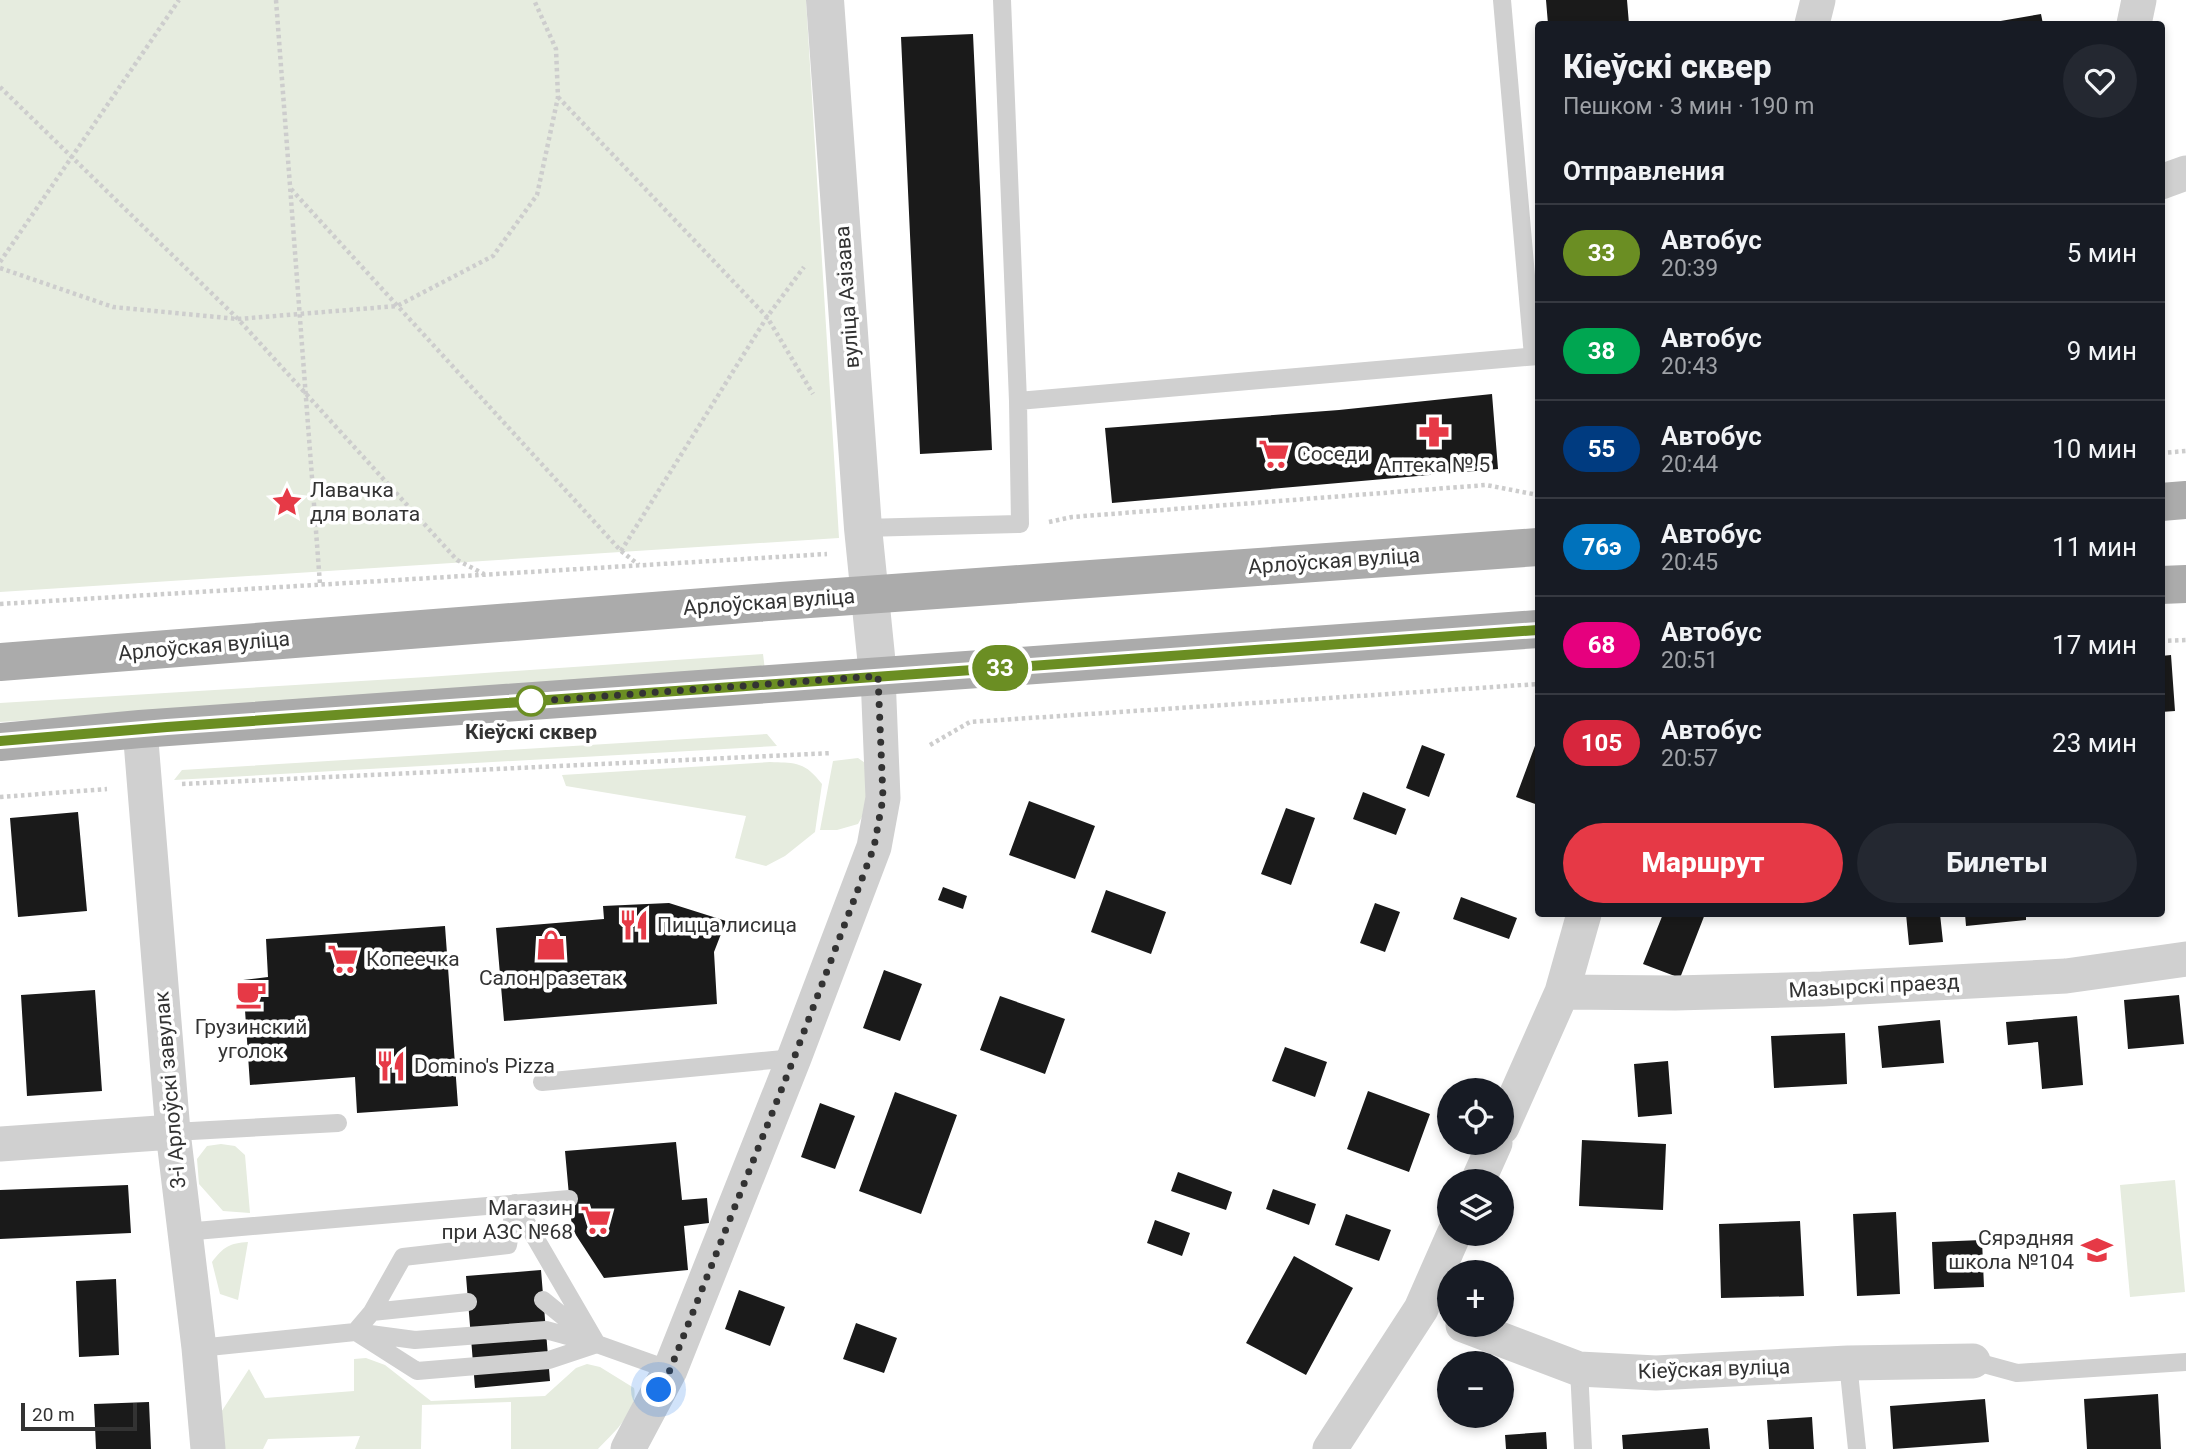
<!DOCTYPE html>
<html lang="ru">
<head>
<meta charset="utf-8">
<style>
  body { margin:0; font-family:Roboto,sans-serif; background:#242831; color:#f1f3f6; height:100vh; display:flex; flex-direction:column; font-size:26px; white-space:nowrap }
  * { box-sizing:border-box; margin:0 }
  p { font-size:23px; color:#9ea1a6 }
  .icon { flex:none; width:38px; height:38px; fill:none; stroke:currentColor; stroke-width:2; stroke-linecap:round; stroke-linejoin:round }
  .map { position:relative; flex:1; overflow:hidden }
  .panel { position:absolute; left:1535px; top:21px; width:630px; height:896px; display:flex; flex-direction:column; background:#171b24; border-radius:7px; box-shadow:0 4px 10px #0003 }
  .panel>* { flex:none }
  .badge { padding:0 14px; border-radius:23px; font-size:24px; line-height:46px }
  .fabs { position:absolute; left:1437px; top:1078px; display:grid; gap:14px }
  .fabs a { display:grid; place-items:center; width:77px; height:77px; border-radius:50%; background:#171b24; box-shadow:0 4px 10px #0003; font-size:35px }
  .scale { position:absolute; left:21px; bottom:18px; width:116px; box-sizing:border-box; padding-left:7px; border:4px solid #333; border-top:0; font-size:19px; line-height:24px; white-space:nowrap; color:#333; -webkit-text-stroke:5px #fff; paint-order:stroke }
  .you { position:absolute; width:35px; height:35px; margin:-18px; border:5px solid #fff; border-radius:50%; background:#1a73e8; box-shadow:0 0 0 10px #1a73e833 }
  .map>.badge { position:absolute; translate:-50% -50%; box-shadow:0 0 0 4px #fff }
  h2 { padding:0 28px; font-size:26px; line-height:63px }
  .round { display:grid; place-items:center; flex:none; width:74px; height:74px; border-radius:37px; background:#242831 }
  .headline { display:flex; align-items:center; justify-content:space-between; height:119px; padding:0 28px }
  h1 { font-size:33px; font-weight:800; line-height:52px }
  .action { display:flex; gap:14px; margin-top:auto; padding:14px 28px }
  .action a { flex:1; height:80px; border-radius:42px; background:#e63946; color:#fff; font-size:28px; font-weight:800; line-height:80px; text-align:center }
  .action a+a { background:#242831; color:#f1f3f6 }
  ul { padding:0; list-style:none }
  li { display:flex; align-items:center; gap:21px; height:98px; padding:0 28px; border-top:2px solid #363941 }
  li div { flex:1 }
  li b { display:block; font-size:26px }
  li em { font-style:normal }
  li .badge { min-width:77px; font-weight:700; text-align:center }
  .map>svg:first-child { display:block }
</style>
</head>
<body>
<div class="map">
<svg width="2186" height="1449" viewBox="0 0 2186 1449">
  <rect width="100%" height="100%" fill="#fff"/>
  <!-- green -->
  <path fill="#e6ecdf" d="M 0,0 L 806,0 L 839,538 L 0,592 Z
    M 763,654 L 765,670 L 474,692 L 0,722 L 0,703 L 427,677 Z
    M 767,734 L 777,746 L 174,780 L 182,770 Z
    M 858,758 L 871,767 L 867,808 L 858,824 L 837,830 L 820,830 L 833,761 Z
    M 770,762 C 797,763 805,762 822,784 L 815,832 L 785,856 L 766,866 L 735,858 L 746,816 L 566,786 L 562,775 Z
    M 221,1144 L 235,1146 L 245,1155 L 250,1213 L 223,1211 L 199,1184 L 197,1159 L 207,1146 Z
    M 2175,1180 L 2185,1292 L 2130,1297 L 2120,1185 Z
    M 248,1242 L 238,1300 L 220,1294 L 212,1262 C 223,1247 230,1243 248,1242 Z
    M 366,1358 L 385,1365 L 431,1401 L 545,1396 L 576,1368 L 587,1364 L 600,1367 L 634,1388 C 639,1411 612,1434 598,1449 L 511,1449 L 511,1402 L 422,1405 L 421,1449 L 355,1449 L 360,1436 L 268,1439 L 263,1449 L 223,1449 L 216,1420 L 249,1369 L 265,1398 L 354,1391 L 354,1359 Z"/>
  <!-- building -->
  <path fill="#1a1a1a" d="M 1546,0 L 1627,0 L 1629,24 L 1548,24 Z
    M 2041,14 L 2043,24 L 1989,24 L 1989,23 Z
    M 973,34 L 992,450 L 920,454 L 901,37 Z
    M 1492,394 L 1498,469 L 1112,503 L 1105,428 L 1339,410 Z
    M 2171,655 L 2175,711 L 2161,712 L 2161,656 Z
    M 1536,743 L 1538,744 L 1538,805 L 1516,797 Z
    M 1422,745 L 1445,754 L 1429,797 L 1406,788 Z
    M 1363,792 L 1406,809 L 1396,835 L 1353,819 Z
    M 1029,801 L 1095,826 L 1075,879 L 1009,855 Z
    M 1286,808 L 1315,818 L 1291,885 L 1261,874 Z
    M 78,812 L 87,911 L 18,917 L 10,818 Z
    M 943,887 L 967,896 L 963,909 L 938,900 Z
    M 1106,890 L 1166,912 L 1151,954 L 1091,932 Z
    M 1461,897 L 1517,918 L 1509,939 L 1453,919 Z
    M 669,903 L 726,921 L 714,952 L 717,1004 L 504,1021 L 496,928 L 604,919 L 603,906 Z
    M 1375,903 L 1400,912 L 1385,952 L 1360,943 Z
    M 1663,914 L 1705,914 L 1680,978 L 1643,964 Z
    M 1906,914 L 1940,914 L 1943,942 L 1909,945 Z
    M 1965,914 L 2026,914 L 2026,920 L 1966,926 Z
    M 445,926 L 458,1106 L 357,1113 L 355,1077 L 250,1085 L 243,980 L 268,977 L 266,939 Z
    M 884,970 L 922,984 L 900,1041 L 863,1028 Z
    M 95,990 L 102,1091 L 27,1096 L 21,995 Z
    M 2179,995 L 2184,1044 L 2128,1049 L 2124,1000 Z
    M 1000,996 L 1065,1019 L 1045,1074 L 980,1050 Z
    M 2077,1016 L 2083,1085 L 2042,1089 L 2038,1042 L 2008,1045 L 2006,1022 Z
    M 1940,1020 L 1944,1063 L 1882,1068 L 1878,1026 Z
    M 1845,1033 L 1847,1084 L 1774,1088 L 1771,1036 Z
    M 1285,1047 L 1327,1062 L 1315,1097 L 1272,1081 Z
    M 1668,1061 L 1672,1114 L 1638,1117 L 1634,1064 Z
    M 1368,1091 L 1430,1114 L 1409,1172 L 1347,1149 Z
    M 895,1092 L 957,1115 L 921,1214 L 859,1191 Z
    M 820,1103 L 855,1116 L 835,1169 L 801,1157 Z
    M 1582,1140 L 1666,1144 L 1663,1210 L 1579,1206 Z
    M 676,1142 L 682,1200 L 707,1198 L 709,1223 L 684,1226 L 688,1270 L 604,1278 L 572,1229 L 565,1151 Z
    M 1178,1172 L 1232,1192 L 1226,1210 L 1171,1191 Z
    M 128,1185 L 131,1233 L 0,1239 L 0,1190 Z
    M 1273,1189 L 1316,1204 L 1309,1225 L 1266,1209 Z
    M 1896,1212 L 1900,1294 L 1857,1296 L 1853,1214 Z
    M 1346,1214 L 1391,1230 L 1379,1261 L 1335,1245 Z
    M 1155,1220 L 1190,1233 L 1182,1256 L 1147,1243 Z
    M 1800,1221 L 1804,1296 L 1721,1298 L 1719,1224 Z
    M 1982,1240 L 1984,1287 L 1934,1289 L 1932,1242 Z
    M 1294,1256 L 1353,1288 L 1306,1375 L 1246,1343 Z
    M 541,1270 L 550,1381 L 475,1388 L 466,1276 Z
    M 116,1279 L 119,1355 L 79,1357 L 76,1281 Z
    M 739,1290 L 785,1307 L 770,1346 L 725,1329 Z
    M 856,1323 L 897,1338 L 884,1373 L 843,1359 Z
    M 2158,1394 L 2161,1449 L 2087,1449 L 2084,1399 Z
    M 1985,1399 L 1989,1442 L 1893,1449 L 1890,1406 Z
    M 149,1402 L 151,1449 L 96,1449 L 94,1404 Z
    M 1812,1417 L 1814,1449 L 1769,1449 L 1767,1420 Z
    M 1708,1428 L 1710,1449 L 1623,1449 L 1622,1435 Z
    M 1546,1432 L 1547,1449 L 1506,1449 L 1505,1435 Z"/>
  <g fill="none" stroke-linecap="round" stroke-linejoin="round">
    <!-- path -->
    <path stroke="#cdcdcd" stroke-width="4.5" stroke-dasharray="3.5 3.5" stroke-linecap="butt" d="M 276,0 L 320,584
      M 0,87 L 238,319 L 457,560 L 484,574
      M 558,97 L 767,317 L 813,394
      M 291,189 L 621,551 L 639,565
      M 0,262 L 179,0
      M 0,268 L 113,307 L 238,319 L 397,306 L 493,256 L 537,195 L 558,97 L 556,49 L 534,0
      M 2161,453 L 2186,451
      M 1049,522 L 1072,517 L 1486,485 L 1538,495
      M 621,551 L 767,317 L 804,267
      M 0,604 L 827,554
      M 2161,641 L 2186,640
      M 930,745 L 970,722 L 1538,684
      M 182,784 L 832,753
      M 0,797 L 107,789"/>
    <!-- service -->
    <path stroke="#d0d0d0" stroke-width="18" d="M 1002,0 L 1018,401
      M 1502,0 L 1533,356
      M 863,528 L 1020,524 L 1018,401 L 1538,356
      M 542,1082 L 794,1058
      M 173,1132 L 338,1123
      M 515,1203 L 597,1344
      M 184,1232 L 569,1199
      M 543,1300 L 586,1335
      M 372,1312 L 403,1257 L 508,1245 L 515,1203
      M 355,1332 L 415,1340 L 546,1330 L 597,1344 L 670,1370
      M 359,1334 L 417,1371 L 549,1360 L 597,1344
      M 199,1348 L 355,1332 L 372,1312 L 468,1302
      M 1973,1361 L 2017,1373 L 2186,1362
      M 1848,1363 L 1857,1449
      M 1579,1369 L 1583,1449"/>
    <!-- minor -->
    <path stroke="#d0d0d0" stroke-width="35" d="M 1812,24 L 1818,0
      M 2134,24 L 2139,0
      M 2161,182 L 2186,173
      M 140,729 L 173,1132 L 199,1348 L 208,1449
      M 1562,992 L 1675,993 L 1822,989 L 2066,976 L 2186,959
      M 1502,1127 L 1562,992 L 1584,914
      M 0,1144 L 173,1132
      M 1478,1181 L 1495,1143
      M 1463,1325 L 1579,1369 L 1656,1373 L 1848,1363 L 1973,1361
      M 628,1449 L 670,1370 L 794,1058 L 874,847 L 883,798 L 878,676
      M 1330,1449 L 1421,1309 L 1454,1234"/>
    <!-- tertiary -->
    <path stroke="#d0d0d0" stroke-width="38" d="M 825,0 L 863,528 L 878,676"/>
    <!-- primary -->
    <path stroke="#ababab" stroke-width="38" d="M 2161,502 L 2186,500
      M 2161,585 L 2186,584
      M 0,662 L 781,601 L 1538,547
      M 0,742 L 140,729 L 1538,629"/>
  </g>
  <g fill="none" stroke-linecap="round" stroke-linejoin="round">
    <!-- line casing -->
    <g stroke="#fff" stroke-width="16">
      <path id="line" d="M 0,741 L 167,727 L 1538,630"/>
    </g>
    <!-- line -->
    <use href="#line" stroke="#6b8e23" stroke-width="10"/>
    <!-- walk -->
    <path stroke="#333" stroke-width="7" stroke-dasharray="0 12.6" d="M 531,701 L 524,702 L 878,676 L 883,798 L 874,847 L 794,1058 L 670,1370 L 659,1390"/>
  </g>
  <!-- icons -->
  <defs>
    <g id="pharmacy-bare" transform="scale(2.415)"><path d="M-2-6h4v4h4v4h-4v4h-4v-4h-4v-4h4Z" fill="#e63946" stroke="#fff" stroke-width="2.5" paint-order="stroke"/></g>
    <g id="supermarket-bare" transform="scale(2.415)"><path d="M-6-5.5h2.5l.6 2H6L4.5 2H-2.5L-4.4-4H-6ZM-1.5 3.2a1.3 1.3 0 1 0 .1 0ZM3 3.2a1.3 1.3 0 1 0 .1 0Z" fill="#e63946" stroke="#fff" stroke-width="2.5" paint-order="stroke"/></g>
    <g id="sight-bare" transform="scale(2.415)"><path d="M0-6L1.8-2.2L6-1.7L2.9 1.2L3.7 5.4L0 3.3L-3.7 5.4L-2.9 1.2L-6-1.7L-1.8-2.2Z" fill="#e63946" stroke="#fff" stroke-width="2.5" paint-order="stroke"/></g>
    <g id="restaurant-bare" transform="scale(2.415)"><path d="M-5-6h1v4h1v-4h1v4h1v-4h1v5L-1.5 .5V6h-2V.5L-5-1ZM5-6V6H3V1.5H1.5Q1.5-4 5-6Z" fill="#e63946" stroke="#fff" stroke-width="2.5" paint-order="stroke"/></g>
    <g id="shop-bare" transform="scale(2.415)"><path d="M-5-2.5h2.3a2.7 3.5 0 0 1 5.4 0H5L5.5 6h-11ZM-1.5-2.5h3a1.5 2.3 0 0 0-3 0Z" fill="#e63946" stroke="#fff" stroke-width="2.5" paint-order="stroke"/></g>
    <g id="cafe-bare" transform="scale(2.415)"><path d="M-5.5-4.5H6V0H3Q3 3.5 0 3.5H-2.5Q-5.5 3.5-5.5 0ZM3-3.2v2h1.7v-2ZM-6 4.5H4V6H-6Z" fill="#e63946" stroke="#fff" stroke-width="2.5" paint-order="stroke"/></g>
    <g id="school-bare" transform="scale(2.415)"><path d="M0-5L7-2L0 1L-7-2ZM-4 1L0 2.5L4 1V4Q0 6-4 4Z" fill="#e63946" stroke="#fff" stroke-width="2.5" paint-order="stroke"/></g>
  </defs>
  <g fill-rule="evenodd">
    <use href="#pharmacy-bare" x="1434" y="432"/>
    <use href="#supermarket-bare" x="1274" y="454"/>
    <use href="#sight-bare" x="287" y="502"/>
    <use href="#restaurant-bare" x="634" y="925"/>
    <use href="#shop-bare" x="551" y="945"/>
    <use href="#supermarket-bare" x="343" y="959"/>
    <use href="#cafe-bare" x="251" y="994"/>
    <use href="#restaurant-bare" x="391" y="1066"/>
    <use href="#supermarket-bare" x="596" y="1220"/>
    <use href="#school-bare" x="2097" y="1250"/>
  </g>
  <!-- markers -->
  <circle fill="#fff" stroke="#6b8e23" stroke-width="3.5" cx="531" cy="701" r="14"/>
  <g text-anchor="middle" stroke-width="7" stroke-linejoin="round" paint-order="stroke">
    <!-- street labels -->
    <g font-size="21" fill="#333" stroke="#fff">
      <text transform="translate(847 297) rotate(-94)" y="7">вуліца Азізава</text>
      <text transform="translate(1334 561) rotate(-4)" y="7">Арлоўская вуліца</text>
      <text transform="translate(769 602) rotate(-4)" y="7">Арлоўская вуліца</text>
      <text transform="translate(204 646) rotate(-5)" y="7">Арлоўская вуліца</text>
      <text transform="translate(1874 986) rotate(-3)" y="7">Мазырскі праезд</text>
      <text transform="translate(170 1090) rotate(-95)" y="7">3-і Арлоўскі завулак</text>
      <text transform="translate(1714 1369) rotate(-2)" y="7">Кіеўская вуліца</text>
    </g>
    <!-- poi labels -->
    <g font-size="21" fill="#333" stroke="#fff" text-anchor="start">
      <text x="1297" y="461">Соседи</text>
      <text x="1434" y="472" text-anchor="middle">Аптека № 5</text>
      <text x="310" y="497">Лавачка<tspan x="310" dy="24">для волата</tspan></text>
      <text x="657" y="932">Пицца лисица</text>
      <text x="366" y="966">Копеечка</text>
      <text x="551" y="985" text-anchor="middle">Салон разетак</text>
      <text x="251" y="1034" text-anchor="middle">Грузинский<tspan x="251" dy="24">уголок</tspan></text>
      <text x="414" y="1073">Domino's Pizza</text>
      <text x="573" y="1215" text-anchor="end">Магазин<tspan x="573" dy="24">при АЗС №68</tspan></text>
      <text x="2074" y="1245" text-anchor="end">Сярэдняя<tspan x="2074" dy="24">школа №104</tspan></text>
    </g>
    <!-- stop labels -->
    <g font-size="21" font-weight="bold" fill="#333" stroke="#fff">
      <text x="531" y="739">Кіеўскі сквер</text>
    </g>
  </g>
</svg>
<div class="fabs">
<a><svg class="icon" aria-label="locate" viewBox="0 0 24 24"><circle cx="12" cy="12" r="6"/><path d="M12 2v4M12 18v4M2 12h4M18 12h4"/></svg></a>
<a><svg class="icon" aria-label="layers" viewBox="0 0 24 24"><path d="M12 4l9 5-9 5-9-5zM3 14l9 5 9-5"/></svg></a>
<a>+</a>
<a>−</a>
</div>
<div class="scale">20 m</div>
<div class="you" style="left:659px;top:1390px"></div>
<b class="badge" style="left:1000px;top:668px;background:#6b8e23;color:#fff">33</b>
<section class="panel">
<div class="headline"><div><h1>Кіеўскі сквер</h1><p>Пешком · 3 мин · 190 m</p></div><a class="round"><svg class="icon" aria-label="heart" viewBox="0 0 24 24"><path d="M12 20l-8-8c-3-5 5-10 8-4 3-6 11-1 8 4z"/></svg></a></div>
<h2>Отправления</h2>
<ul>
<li><span class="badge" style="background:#6b8e23;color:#fff">33</span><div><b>Автобус</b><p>20:39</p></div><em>5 мин</em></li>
<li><span class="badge" style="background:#00a651;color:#fff">38</span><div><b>Автобус</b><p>20:43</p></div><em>9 мин</em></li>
<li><span class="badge" style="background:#003b80;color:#fff">55</span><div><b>Автобус</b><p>20:44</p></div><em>10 мин</em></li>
<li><span class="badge" style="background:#0072bc;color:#fff">76э</span><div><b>Автобус</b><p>20:45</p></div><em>11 мин</em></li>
<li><span class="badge" style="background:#e6007e;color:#fff">68</span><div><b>Автобус</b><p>20:51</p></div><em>17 мин</em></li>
<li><span class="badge" style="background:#d7263d;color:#fff">105</span><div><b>Автобус</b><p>20:57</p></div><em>23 мин</em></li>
</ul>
<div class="action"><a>Маршрут</a><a>Билеты</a></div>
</section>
</div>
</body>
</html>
